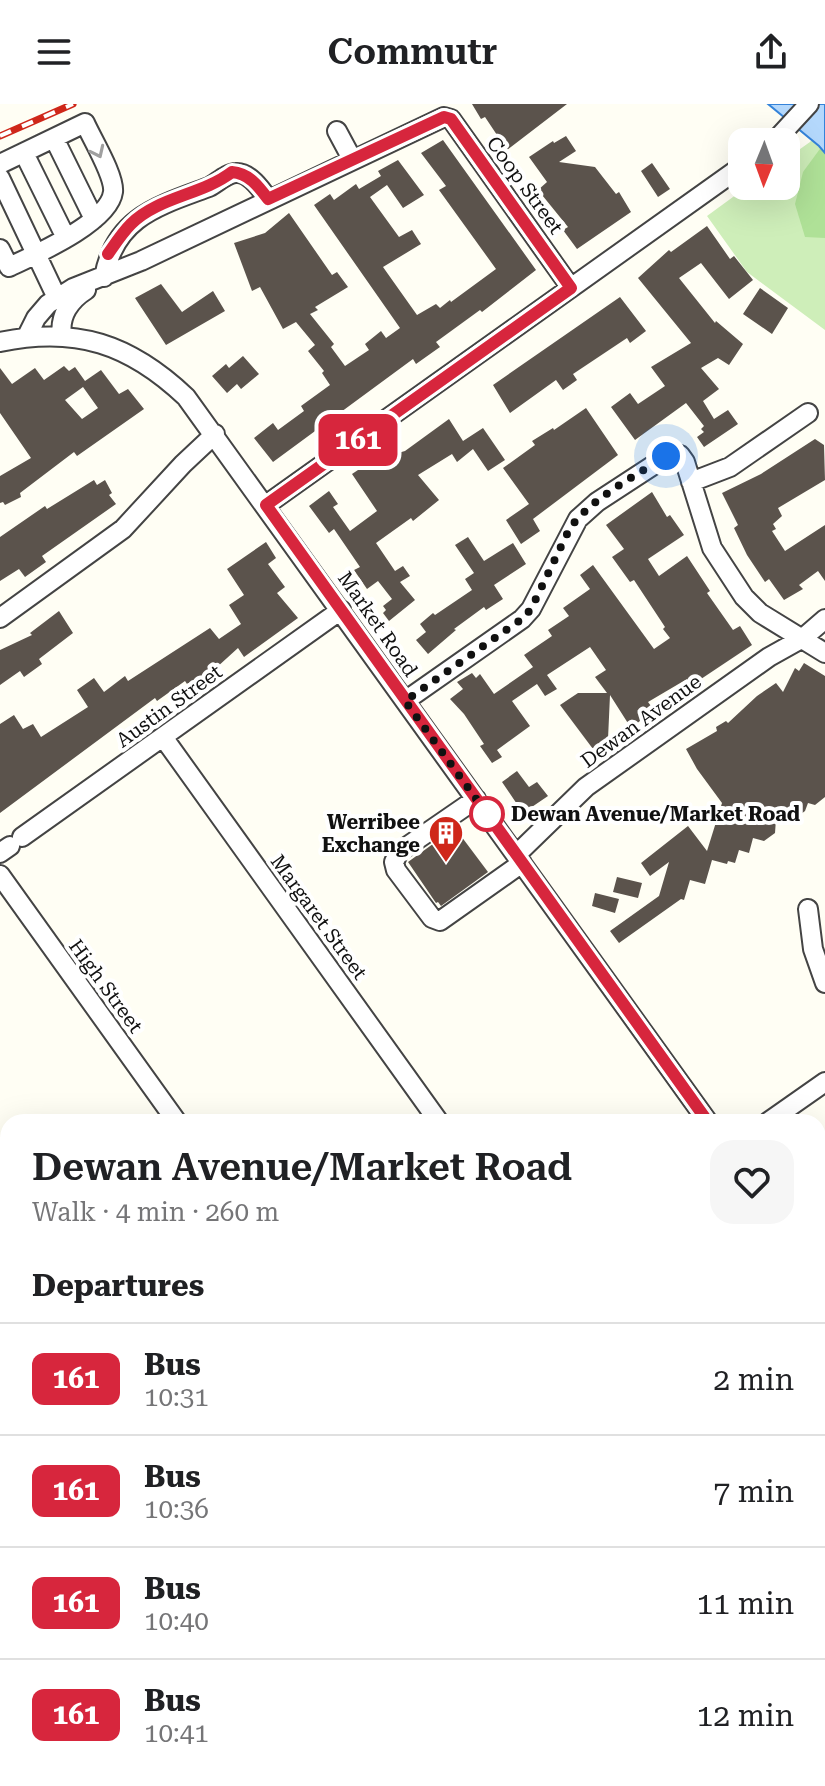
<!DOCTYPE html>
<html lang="en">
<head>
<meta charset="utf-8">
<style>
  body { margin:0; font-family:"Roboto Serif",serif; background:#f6f6f6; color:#202124; height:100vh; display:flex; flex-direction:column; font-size:30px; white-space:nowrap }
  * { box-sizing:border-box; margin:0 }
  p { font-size:26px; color:#757577 }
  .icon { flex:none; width:44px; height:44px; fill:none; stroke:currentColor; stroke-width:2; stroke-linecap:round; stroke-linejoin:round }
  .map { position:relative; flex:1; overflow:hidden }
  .sheet { position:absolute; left:0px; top:1010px; width:826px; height:672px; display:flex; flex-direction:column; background:#fff; border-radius:24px 24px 0 0; box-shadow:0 8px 32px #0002 }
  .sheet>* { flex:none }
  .badge { padding:0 16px; border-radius:12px; font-size:28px; line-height:52px }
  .needle { width:52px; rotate:181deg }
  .fabs { position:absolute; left:728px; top:24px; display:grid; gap:16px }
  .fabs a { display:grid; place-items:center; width:72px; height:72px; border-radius:16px; background:#fff; box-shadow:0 8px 32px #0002; font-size:40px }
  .you { position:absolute; width:40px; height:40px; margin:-20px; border:6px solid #fff; border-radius:50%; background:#1a73e8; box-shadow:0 0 0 12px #1a73e833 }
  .map>.badge { position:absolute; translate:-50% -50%; box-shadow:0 0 0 4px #fff }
  h2 { padding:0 32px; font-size:30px; line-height:72px }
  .round { display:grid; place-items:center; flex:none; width:84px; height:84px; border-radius:24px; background:#f6f6f6 }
  .overview { display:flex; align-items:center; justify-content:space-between; height:136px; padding:0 32px }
  h1 { font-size:38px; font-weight:600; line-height:60px }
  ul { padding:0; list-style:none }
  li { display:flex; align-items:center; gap:24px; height:112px; padding:0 32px; border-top:2px solid #e0e0e0 }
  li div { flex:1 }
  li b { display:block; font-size:30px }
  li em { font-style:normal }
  li .badge { min-width:88px; font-weight:700; text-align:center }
  header { display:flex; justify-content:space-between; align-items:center; height:104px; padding:0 32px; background:#fff; font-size:36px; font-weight:600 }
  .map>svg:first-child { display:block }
</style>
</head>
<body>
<header><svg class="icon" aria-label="menu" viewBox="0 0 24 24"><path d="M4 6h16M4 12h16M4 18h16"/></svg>Commutr<svg class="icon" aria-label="share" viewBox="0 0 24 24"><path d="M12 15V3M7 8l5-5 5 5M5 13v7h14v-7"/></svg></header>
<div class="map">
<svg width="825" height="1682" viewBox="0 0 825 1682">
  <rect width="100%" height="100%" fill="#fffef4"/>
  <!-- green -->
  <path fill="#ceeeb9" d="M 825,20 L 825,226 L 747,168 L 707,112 L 748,82 L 786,82 L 786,55 L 810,38 Z"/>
  <!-- forest -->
  <path fill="#afe197" d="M 825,38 L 825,134 L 805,133 L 795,100 L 803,68 Z"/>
  <!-- water -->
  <path fill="#b4d8fc" stroke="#3483da" stroke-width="2" d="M 768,0 L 825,0 L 825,49 L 819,42 Z"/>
  <!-- building -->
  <path fill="#5b534c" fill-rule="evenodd" d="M 472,0 L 567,0 L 507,46 L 485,13 L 481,15 Z
    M 566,32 L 576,47 L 559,58 L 595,63 L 616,90 L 619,88 L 631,108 L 577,145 L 563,126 L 568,123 L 538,86 L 547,78 L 529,53 L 553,37 L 554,39 Z
    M 443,36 L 536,166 L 482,208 L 480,206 L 436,238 L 440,243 L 416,260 L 413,255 L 273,358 L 254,334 L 273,319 L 278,326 L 304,307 L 301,302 L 330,281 L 322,269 L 324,267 L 308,247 L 315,241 L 296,218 L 283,225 L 260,183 L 252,187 L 234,139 L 265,129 L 289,109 L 332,171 L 337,168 L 348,183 L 315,203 L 318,206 L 310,210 L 334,240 L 331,243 L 345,262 L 369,246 L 365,240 L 381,227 L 386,234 L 400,224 L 314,101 L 330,90 L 334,96 L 356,80 L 359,85 L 381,72 L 378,67 L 398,56 L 424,91 L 403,104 L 387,81 L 370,93 L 399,133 L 412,126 L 421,140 L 383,163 L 417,211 L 436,200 L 440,204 L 450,196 L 451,198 L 496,165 L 439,86 L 446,82 L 421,49 Z
    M 652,59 L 670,85 L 658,93 L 641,67 Z
    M 707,122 L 730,155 L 734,152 L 753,176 L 729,195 L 701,159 L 679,174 L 715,219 L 716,217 L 743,240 L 729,261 L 718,254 L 701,264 L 719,285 L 703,297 L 714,315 L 728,306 L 738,320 L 704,343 L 697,333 L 704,328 L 701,325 L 704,322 L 686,299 L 635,336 L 611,303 L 630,289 L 638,300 L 665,282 L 651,263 L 691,239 L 638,174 L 669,146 L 671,148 Z
    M 161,180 L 182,208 L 213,187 L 225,207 L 166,241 L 135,194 Z
    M 760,184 L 788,204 L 772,230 L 743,210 Z
    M 620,193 L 646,227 L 630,239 L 627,234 L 573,270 L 577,276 L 563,286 L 556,276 L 510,309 L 493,281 Z
    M 243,252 L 259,270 L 241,285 L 237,280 L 227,289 L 212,272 L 226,260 L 229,264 Z
    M 64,262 L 69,267 L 75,263 L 85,277 L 101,266 L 119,290 L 128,285 L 144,305 L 77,352 L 74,348 L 20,389 L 21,393 L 5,401 L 3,398 L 0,399 L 0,372 L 31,354 L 0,309 L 0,264 L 12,280 L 35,264 L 44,276 ZM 83,283 L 98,304 L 82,315 L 65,296 Z
    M 586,304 L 618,351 L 533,415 L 540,427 L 521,440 L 506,416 L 529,400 L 503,364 L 535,341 L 532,337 L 553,324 L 554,326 Z
    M 449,315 L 463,337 L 483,324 L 505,356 L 488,367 L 473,345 L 457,358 L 452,350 L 418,371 L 439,396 L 413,417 L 411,414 L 376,439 L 395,467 L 403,462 L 410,472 L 400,478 L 415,496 L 389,517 L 383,509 L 386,506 L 383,502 L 392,495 L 378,477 L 367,485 L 354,466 L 360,463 L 334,425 L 329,429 L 309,402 L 329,387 L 338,400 L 333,403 L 350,427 L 377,407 L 352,370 L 394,342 L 398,349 L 405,347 Z
    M 815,335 L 824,341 L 825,376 L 778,404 L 782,412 L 773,420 L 776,425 L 772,427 L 785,447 L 825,421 L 825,477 L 818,467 L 799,481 L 803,485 L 784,496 L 769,475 L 765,478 L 747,451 L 734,424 L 738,421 L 722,389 L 761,370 Z
    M 94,376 L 97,381 L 105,376 L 112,389 L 109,391 L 116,400 L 42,452 L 46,458 L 25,473 L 19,465 L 0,477 L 0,433 L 45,402 L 47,405 Z
    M 652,388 L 667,413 L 670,411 L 684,431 L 648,455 L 659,472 L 687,452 L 710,487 L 707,489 L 733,526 L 740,522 L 752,541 L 692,581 L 687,575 L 648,598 L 654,606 L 631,624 L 610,591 L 608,635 L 593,645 L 560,601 L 578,589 L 607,589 L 595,573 L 606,566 L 590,543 L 547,571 L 557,585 L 545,592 L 537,580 L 512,597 L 530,622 L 497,646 L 502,653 L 492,659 L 480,642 L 484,640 L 464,610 L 450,595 L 463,585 L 457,578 L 472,569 L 476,574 L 480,570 L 494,590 L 533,563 L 524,551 L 552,532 L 548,526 L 569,512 L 563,504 L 590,485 L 580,471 L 593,461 L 654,545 L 670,534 L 663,525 L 665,523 L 634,476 L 630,478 L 612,453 L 624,445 L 606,421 Z
    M 468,433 L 484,457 L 513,439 L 526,460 L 494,481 L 503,495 L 486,506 L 484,503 L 454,525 L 456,526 L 428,550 L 416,536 L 426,528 L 420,520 L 433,509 L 435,511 L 472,486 L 465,475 L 474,469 L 455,441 Z
    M 266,438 L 276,454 L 268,460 L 285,483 L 277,489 L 298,514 L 244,553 L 238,544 L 216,564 L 187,580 L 185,577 L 157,597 L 155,594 L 0,709 L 0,620 L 14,611 L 23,625 L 33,620 L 41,633 L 88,603 L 77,586 L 94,574 L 104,588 L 125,572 L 128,577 L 210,524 L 219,535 L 241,520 L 229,501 L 244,491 L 227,465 Z
    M 59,507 L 73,529 L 39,555 L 42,560 L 24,573 L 20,567 L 0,581 L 0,546 L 32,531 L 30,529 Z
    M 804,559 L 825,572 L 825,693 L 815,701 L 808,699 L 805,707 L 789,719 L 776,715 L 775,729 L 764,737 L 753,734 L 749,749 L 739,746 L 735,759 L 728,757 L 727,760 L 712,756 L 705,780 L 690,776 L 684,796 L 681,795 L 619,839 L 610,827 L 659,792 L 669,758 L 650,772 L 641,759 L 688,722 L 707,747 L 722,699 L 697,665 L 686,645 L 717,627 L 716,623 L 726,617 L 728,619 L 757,592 L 776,579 L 783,588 L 795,564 L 799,567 Z
    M 517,667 L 529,683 L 537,678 L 548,692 L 523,709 L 502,678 Z
    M 455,724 L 488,768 L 441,802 L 438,798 L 436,799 L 408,758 Z
    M 617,773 L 642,779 L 638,794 L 613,788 Z
    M 595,789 L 619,795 L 615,809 L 592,802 Z"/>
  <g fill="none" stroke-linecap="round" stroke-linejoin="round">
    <!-- minor casing -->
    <g stroke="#444" stroke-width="22">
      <path id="minor" d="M 337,27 L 352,55
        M 54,34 L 94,115
        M 774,38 L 809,0
        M 24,49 L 66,134
        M 0,60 L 85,19 C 92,35 115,72 113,88 C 109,119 34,151 9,163 L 0,145
        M 0,74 L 57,194
        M 104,173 C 115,113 158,102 209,83 C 217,79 227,69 236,69 C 249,68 261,85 268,95
        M 62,231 C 59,212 70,196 86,186
        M 27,232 L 36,214 L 48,200 L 73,184 L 141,157 L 444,13 L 451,15 L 571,184
        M 0,238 C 76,222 130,240 186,293 L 708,1018
        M 691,378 L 730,363 L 808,309
        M 266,401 L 742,62
        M 0,514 L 123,425 L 183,360 L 215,330
        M 405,597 L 522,515 L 531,505 L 578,415 L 597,398 L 672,349 L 680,351 L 685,358 L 712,444 L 744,493 L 760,509 L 825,549
        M 163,633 L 439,1018
        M 476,695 L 399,748 L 394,758 L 396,766 L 432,814 L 440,817 L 522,759
        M 22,733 L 341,506
        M 0,749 L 10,742
        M 516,751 L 586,683 L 769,553 L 803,534 L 825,515
        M 0,771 L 177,1018
        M 808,805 L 813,845 L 825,879
        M 768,1018 L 825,978
        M 0,1123 L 8,1134
        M 818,1173 L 825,1183
        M 818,1457 L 825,1452
        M 129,1674 L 135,1682
        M 394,1674 L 400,1682
        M 504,1682 L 515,1674"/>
    </g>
    <!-- major casing -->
    <g stroke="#222" stroke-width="26">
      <path id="major" d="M 0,1544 L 0,1568"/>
    </g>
    <!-- minor -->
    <use href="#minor" stroke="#fff" stroke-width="18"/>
    <!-- major -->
    <use href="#major" stroke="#ffec64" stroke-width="22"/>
    <!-- rail casing -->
    <g stroke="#cf271a" stroke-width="7">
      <path id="rail" d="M 0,32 L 73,0"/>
    </g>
    <!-- rail -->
    <use href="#rail" stroke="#fff" stroke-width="4" stroke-dasharray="12" stroke-linecap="butt"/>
  </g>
  <!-- one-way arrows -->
  <defs><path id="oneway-chevron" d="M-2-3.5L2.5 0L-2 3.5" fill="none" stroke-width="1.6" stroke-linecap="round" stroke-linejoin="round" transform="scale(2)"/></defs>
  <use stroke="#a0a0a0" href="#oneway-chevron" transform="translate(98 48) rotate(65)"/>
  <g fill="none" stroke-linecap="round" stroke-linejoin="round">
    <!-- line casing -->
    <g stroke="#fff" stroke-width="18">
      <path id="line" d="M 108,150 C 115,140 122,129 131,120 C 158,93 202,91 232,68 C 249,69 259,83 268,95 L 444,13 L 451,15 L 571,184 L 266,401 L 708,1018"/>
    </g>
    <!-- line -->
    <use href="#line" stroke="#d7263d" stroke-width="12"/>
    <!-- walk -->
    <path stroke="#111" stroke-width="8" stroke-dasharray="0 14.4" d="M 487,710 L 490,714 L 405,597 L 522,515 L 531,505 L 570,424 C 593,393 634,373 666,352"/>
  </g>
  <!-- icons -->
  <defs>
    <g id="building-pin" transform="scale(1.8)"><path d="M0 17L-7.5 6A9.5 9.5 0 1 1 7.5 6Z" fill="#cf271a" stroke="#fff"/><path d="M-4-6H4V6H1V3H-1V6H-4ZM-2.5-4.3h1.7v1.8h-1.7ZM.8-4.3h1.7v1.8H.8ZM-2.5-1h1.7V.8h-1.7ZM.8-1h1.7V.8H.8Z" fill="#fff"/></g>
  </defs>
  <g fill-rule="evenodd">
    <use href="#building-pin" x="446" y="729"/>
  </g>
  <!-- markers -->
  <circle fill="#fff" stroke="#d7263d" stroke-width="4" cx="487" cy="710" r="16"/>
  <g text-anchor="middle" stroke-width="8" stroke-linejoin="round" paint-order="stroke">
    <!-- street labels -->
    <g font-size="20" fill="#111" stroke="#fff">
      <text transform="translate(525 81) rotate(54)" y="7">Coop Street</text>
      <text transform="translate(378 520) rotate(55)" y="7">Market Road</text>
      <text transform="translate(169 602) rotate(-36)" y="7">Austin Street</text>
      <text transform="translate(641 617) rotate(-36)" y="7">Dewan Avenue</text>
      <text transform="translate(319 813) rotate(54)" y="7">Margaret Street</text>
      <text transform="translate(106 882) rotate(54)" y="7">High Street</text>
    </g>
    <!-- stop labels -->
    <g font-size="20" font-weight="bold" fill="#111" stroke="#fff" text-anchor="start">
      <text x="511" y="717">Dewan Avenue/Market Road</text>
    </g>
    <!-- poi labels -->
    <g font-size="20" font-weight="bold" fill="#111" stroke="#fff" text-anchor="end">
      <text x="420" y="725">Werribee<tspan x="420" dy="23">Exchange</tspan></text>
    </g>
  </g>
</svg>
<div class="fabs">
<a><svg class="needle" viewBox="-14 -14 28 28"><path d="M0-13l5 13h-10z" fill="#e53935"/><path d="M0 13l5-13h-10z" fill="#757577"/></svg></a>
</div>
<div class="you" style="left:666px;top:352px"></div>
<b class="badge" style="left:358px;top:336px;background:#d7263d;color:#fff">161</b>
<section class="sheet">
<div class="overview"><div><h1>Dewan Avenue/Market Road</h1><p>Walk · 4 min · 260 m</p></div><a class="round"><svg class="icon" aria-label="heart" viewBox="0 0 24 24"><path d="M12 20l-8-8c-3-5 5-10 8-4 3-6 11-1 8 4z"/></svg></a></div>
<h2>Departures</h2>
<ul>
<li><span class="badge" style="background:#d7263d;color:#fff">161</span><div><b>Bus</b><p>10:31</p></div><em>2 min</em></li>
<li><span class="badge" style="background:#d7263d;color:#fff">161</span><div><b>Bus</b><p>10:36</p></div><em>7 min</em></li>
<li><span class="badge" style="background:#d7263d;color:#fff">161</span><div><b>Bus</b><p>10:40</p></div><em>11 min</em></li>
<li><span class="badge" style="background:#d7263d;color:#fff">161</span><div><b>Bus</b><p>10:41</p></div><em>12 min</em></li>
</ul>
</section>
</div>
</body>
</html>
